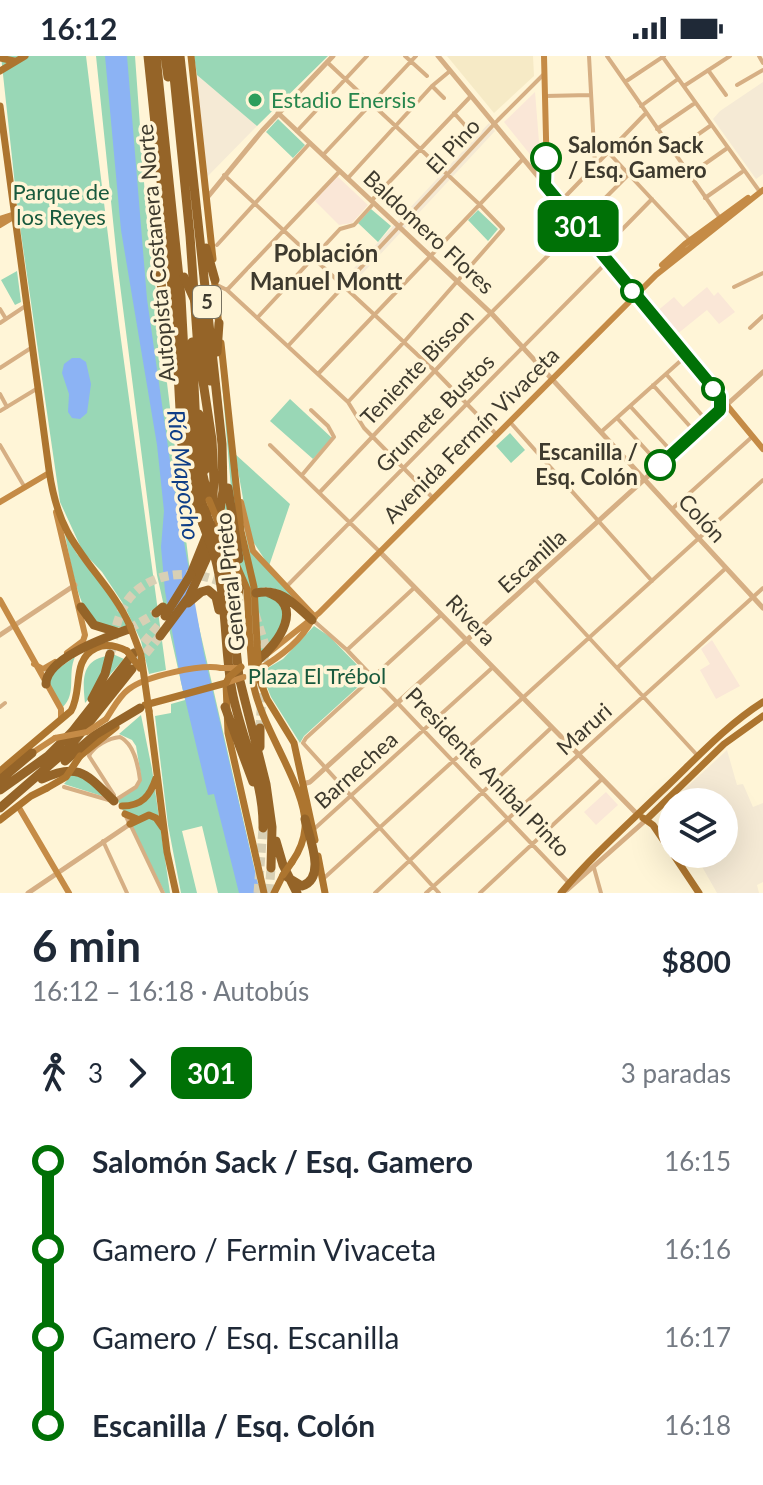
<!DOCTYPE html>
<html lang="es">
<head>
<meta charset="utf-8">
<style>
  body { margin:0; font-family:Lato,sans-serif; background:#f2f2f3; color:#1f2937; height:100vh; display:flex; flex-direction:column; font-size:30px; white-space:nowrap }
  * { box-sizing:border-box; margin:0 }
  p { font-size:26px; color:#747a83 }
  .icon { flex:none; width:44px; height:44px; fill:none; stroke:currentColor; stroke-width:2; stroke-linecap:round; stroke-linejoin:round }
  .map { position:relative; height:837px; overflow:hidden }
  .drawer { display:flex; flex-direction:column; background:#fff; flex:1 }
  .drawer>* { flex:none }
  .badge { padding:0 16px; border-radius:12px; font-size:28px; line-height:52px }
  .tools { position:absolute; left:658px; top:732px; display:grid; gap:16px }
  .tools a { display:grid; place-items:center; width:80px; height:80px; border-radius:50%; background:#fff; box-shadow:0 8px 32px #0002; font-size:40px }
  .map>.badge { position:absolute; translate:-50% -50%; box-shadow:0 0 0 4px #fff }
  .legs { display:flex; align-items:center; gap:12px; height:88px; padding:0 32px; font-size:26px }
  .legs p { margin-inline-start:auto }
  .headline { display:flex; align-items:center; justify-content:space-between; height:136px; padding:0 32px }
  h1 { font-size:44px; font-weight:700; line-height:60px }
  ul { padding:0 32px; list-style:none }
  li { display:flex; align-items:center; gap:28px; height:88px; font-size:30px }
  li i { display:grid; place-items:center; width:12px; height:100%; margin:0 10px; background:currentColor }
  li i::after { content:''; width:20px; height:20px; margin:-10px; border:6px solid; border-radius:50%; background:#fff }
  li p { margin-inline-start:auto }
  li:first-child i { background:linear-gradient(#0000 50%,currentColor 0) }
  li:last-child i { background:linear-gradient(currentColor 50%,#0000 0) }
  .status { display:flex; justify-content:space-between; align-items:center; height:56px; padding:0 40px; background:#fff; direction:ltr }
  .status svg { height:22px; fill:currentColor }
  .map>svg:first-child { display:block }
</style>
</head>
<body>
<div class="status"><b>16:12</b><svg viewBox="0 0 49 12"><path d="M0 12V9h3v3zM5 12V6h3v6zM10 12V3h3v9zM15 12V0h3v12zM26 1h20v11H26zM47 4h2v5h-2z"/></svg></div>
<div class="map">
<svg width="763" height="837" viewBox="0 0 763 837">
  <rect width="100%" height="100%" fill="#fff5d7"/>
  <!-- commercial -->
  <path fill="#f5ead5" d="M 197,19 L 257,70 L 206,122 Z
    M 763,26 L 763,118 L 756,123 L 713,63 L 720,55 Z
    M 489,67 L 495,75 L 349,232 L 342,225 Z
    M 727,694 L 737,729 L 743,728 L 753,751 L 763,747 L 763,826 L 757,829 L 759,837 L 717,837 L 696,800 L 687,803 L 685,798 L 724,798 L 724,746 L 676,746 L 678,744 L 676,741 Z"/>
  <!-- built -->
  <path fill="#f6eac6" d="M 447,0 L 533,0 L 534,20 L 494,57 Z"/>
  <!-- education -->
  <path fill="#fae7d7" d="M 535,36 L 541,111 L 541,112 L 504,66 Z
    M 337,120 L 368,149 L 352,167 L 339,169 L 315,145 Z
    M 707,231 L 714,240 L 718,236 L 735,256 L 719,268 L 707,254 L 676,279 L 656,256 L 674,241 L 683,251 Z
    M 712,584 L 740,630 L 716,643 L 700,614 L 710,608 L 701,593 Z
    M 606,736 L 618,749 L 596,769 L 584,756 Z"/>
  <!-- green -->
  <path fill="#99d7b6" d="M 1,0 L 86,0 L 119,269 L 166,614 L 149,618 L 141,585 L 124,549 L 102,516 L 83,496 L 60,446 L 18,157 Z
    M 96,0 L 135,0 L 146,154 L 194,549 L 260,837 L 218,837 L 202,770 L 182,775 L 197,837 L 181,837 L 168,769 L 155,660 L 171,657 L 171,648 L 185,644 L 157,519 L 118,213 Z
    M 194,0 L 328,0 L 257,70 L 197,19 Z
    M 278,63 L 305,89 L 293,102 L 266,76 Z
    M 371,153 L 391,170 L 378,186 L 358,167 Z
    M 478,154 L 498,173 L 488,185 L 468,164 Z
    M 17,215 L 21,246 L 15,249 L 1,224 Z
    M 219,291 L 251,529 L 253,584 L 251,543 L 223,471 L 226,442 L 232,444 Z
    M 290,343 L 332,382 L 313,403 L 270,365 Z
    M 510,377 L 525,394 L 511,407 L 496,390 Z
    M 235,398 L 290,448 L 269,510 L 250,481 Z
    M 242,459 L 248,485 L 309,558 C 294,544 279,526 256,533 Z
    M 65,478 L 77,498 L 105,532 L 128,571 C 120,572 105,572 97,568 C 78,557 69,498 65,478 Z
    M 256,539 L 275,540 L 285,559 L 277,583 L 260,597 Z
    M 314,570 L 329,580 L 369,621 L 304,680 L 300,687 L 271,641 L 261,616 L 283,603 Z
    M 115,599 L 124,603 L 85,647 C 82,620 82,601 115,599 Z
    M 75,601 C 67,619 77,637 63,651 L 50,632 L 49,623 L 53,616 Z
    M 141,659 L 152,713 L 170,837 L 165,837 L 117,743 L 135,732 L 141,720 L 136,690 L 132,684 L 119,678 Z
    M 74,716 L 79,717 L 105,741 L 64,728 Z"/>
  <!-- water -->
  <path fill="#8cb3f4" d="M 105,0 L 127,0 L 147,243 L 172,419 L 204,598 L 260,837 L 239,837 L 214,738 L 208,739 L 181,626 L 165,535 L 161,491 L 164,455 L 157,389 L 121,174 Z
    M 72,302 L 80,302 L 86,306 L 91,328 L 87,357 L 80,363 L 72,362 L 68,356 L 69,338 L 62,317 L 64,308 Z"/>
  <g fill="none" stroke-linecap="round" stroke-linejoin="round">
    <!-- motorway-tunnel -->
    <path stroke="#d8d0b5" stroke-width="9" stroke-dasharray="9 4.5" stroke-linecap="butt" d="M 255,558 L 265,589 L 260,672
      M 129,573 L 156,557
      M 111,596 C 114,581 116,566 123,552 C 142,515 191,511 225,528
      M 135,597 L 159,569
      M 137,608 L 160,580
      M 258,837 L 263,772
      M 269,837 L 271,812"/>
    <!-- minor -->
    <path stroke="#d6af84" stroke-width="4" d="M 405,0 L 427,20
      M 589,0 L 595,110
      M 607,0 L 720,162
      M 662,0 L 760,136
      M 759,0 L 763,7
      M 327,6 L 479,148 L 503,173 L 404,286 L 348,346
      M 708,14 L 726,39
      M 625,26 L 664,0
      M 737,29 L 763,14
      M 432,30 L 444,42
      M 684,30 L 730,0
      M 545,40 L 590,39
      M 641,50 L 678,23
      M 454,57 L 472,77
      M 657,73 L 695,47
      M 297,75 L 367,0
      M 608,96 L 690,184
      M 673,96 L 710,70
      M 323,99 L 416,0
      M 224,119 L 435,315 L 497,379
      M 689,119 L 726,93
      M 348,122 L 432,30 L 450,15
      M 705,142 L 742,116
      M 372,144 L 471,40
      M 559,147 L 646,57
      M 217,189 L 310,87
      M 600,196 L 652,143
      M 215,228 L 227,234 L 348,346 L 364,372 L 434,443
      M 734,231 L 763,217
      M 227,234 L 340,115
      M 0,253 L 6,263
      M 258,261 L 340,173 L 354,169 L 374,147
      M 0,267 L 27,249
      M 750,272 L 763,260
      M 288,290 L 498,64 L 544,18
      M 0,312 L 31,292
      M 318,318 L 523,103
      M 666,318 L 707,365
      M 653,329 L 695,376
      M 0,338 L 7,351
      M 630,350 L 673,397
      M 0,355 L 38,332
      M 617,362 L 660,409
      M 510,366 L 652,525
      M 601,376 L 686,300
      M 0,389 L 24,430
      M 270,389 L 380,496
      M 302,419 L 334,381 L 328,370 L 311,354
      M 320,436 L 466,282 L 640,107
      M 672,453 L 753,380
      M 535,523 L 697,699
      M 286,531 L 607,206
      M 314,565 L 347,594 L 569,827
      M 347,594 L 414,532
      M 617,612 L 726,512
      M 0,651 L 5,647
      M 120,681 C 134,688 138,708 140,724 L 136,731 L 114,745 L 114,739 L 89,700 C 94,690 109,682 120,681 Z
      M 64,731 L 112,745
      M 130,768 L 163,837
      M 313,774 L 492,612
      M 103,785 L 127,837
      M 594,812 L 601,837
      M 323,823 L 763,424
      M 375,837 L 551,672
      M 426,837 L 763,532
      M 439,837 L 303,687 L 306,682 L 441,559
      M 480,837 L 601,724"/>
    <!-- tertiary -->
    <path stroke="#d6af84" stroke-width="5" d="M 438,0 L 545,129
      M 278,57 L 492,258 L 763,552
      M 206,143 L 262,75 L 333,0
      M 380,496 L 638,759
      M 0,579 L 75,529
      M 303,728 L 310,726 L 763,316
      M 567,834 L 646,764
      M 28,837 L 130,768 L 125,757"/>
    <!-- secondary -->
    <path stroke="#c58b46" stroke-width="6" d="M 544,0 L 547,122 L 545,129 L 763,393
      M 0,163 L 15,158
      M 0,169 L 15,160
      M 662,209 L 685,188 L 748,142
      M 0,446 L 49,417
      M 241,446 L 253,495 L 315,561
      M 56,456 L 85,579 L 83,585 L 67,597
      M 0,544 L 61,653 L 61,663
      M 266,599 L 319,557 L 656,219 L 763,134
      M 34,608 L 43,613 L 55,606
      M 256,615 C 277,603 301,585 312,564
      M 106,663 C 113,653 119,640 129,633 C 146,620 201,608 221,612
      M 32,697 L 55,682
      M 18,750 L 69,837"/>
    <!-- primary -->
    <path stroke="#ad752f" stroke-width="7" d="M 191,0 L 213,203
      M 0,2 L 14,5
      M 0,15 L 25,0
      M 0,50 L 49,414 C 52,435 57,456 67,475 C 85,509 114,534 130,570
      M 214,220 L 219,271
      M 221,287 L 241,475 L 254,531 L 257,586
      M 222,476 L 247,533 L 250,588
      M 259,622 L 267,643 L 294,687 L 315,784
      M 253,626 C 260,671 308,733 305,772 C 304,785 299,796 292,806
      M 145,649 L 226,627 L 228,677 L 264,837
      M 149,655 L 167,796 L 176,837
      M 80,700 L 116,671
      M 0,715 L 71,655 C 83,635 71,604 96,592 C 107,587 117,590 127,595
      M 122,750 C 142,750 150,740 156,722
      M 125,758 L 137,763
      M 643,762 L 653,769 L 672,797
      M 0,764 L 31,740 L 47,732
      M 646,764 L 724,688 L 763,660
      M 130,768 L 149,759 L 156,762 L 163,772
      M 673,798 L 699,837
      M 318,800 L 325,837
      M 274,837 L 283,819
      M 561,837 C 592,800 627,769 661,736 C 694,705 725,670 763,646"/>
    <!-- motorway -->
    <path stroke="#956428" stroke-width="9" d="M 148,0 L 175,260 L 182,391 L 188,425 L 203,468
      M 156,0 L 181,241 L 189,390 L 193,416 L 204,453
      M 165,0 L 168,21
      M 172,0 L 190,180 L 198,293 L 212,384 L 214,424 L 212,454
      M 180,0 L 222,388 L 223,435 L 217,474
      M 158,146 L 157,192 L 172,321
      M 206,192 L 215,224
      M 200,257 L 210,325
      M 192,286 L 197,393 L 208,441
      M 217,296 L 219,267
      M 199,358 L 203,374 L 205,414
      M 228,432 L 239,503
      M 219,489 L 229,528 L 239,621 L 266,728 L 272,771 L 271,812
      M 215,501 C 227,545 224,590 232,635 C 241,682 264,724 263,772
      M 191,518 L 208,476
      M 256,537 C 282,532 294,548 312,564
      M 188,547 L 201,536 L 208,534 L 216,541 L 219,554
      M 81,551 L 94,569 L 117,576
      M 156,557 L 163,551
      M 238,566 L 239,532
      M 160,580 L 189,541 L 213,488
      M 258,604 C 279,587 306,548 266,536
      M 46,628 C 46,602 107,581 129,573
      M 92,643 L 105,618 L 110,598
      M 225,651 L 253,726
      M 260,672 L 260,691
      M 65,705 L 95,679 L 140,652
      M 42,723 C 80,705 88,720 114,745
      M 0,724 L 32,697
      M 0,734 L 48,700 L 72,676 L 134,597
      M 0,752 L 68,693 L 132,613
      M 276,785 L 283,809 L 297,837
      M 287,821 L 302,830 C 327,822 309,781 305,763"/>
    <!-- secondary-bridge -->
    <path stroke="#c58b46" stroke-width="6" d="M 221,612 L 238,612
      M 226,627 L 244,621
      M 55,682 L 87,676 L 106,663"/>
    <!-- primary-bridge -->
    <path stroke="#ad752f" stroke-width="7" d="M 209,444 L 222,476
      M 130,570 L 141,599 L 149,655
      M 257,586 L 259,622
      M 250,588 L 253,626
      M 127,595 L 140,612
      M 226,627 L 229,621 L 241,611
      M 47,732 L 66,721 L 80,700
      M 283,819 L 292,806"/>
    <!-- motorway-bridge -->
    <path stroke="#956428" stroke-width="9" d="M 184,221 L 200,256
      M 204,453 L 219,489
      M 203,468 L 215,501
      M 165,560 L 191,518"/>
  </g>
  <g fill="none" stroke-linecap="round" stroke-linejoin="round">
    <!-- line-1 casing -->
    <g stroke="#fff" stroke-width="18">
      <path id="line-1" d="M 546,102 L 545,129 L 720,340 L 720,354 L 660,409"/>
    </g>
    <!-- line-1 -->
    <use href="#line-1" stroke="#007106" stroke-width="12"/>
  </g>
  <!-- markers -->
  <circle fill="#2e9e5b" stroke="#fff5d7" stroke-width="3" cx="255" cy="44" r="8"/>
  <g fill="#fff" stroke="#007106" stroke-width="4">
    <circle cx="546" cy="102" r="14"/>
    <circle cx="632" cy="235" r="10"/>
    <circle cx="713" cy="333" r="10"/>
    <circle cx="660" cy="409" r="14"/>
  </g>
  <g text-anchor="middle" stroke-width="7" stroke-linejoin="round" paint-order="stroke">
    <!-- shield labels -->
    <rect fill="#fff5d7" stroke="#787261" stroke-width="2" x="193" y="230" width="28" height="32" rx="6"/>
    <g font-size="20" font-weight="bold" fill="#3e3a2e">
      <text x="207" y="253">5</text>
    </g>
    <!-- leisure labels -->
    <g font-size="22" fill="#27864d" stroke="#fff5d7" text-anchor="start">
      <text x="271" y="52">Estadio Enersis</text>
    </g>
    <!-- stop labels -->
    <g font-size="22" font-weight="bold" fill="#3e3a2e" stroke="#fff5d7" text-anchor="start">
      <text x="568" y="97">Salomón Sack<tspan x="568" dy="25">/ Esq. Gamero</tspan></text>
      <text x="638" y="404" text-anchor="end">Escanilla /<tspan x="638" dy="25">Esq. Colón</tspan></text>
    </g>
    <!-- street labels -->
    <g font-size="22" fill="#3e3a2e" stroke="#fff5d7">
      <text transform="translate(453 90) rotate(-47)" y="8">El Pino</text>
      <text transform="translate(429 176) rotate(43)" y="8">Baldomero Flores</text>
      <text transform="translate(156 197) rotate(-95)" y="8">Autopista Costanera Norte</text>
      <text transform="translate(417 311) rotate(-46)" y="8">Teniente Bisson</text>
      <text transform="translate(435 357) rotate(-45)" y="8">Grumete Bustos</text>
      <text transform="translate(471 379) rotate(-45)" y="8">Avenida Fermín Vivaceta</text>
      <text transform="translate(702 462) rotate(47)" y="8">Colón</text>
      <text transform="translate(532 505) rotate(-42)" y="8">Escanilla</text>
      <text transform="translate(230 526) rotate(-96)" y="8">General Prieto</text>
      <text transform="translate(471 564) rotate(46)" y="8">Rivera</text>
      <text transform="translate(584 673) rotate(-42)" y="8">Maruri</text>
      <text transform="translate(356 714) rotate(-42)" y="8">Barnechea</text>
      <text transform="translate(488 716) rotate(46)" y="8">Presidente Aníbal Pinto</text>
    </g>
    <!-- park labels -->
    <g font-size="22" fill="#18593d" stroke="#fff5d7">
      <text x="61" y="144">Parque de<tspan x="61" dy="25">los Reyes</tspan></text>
      <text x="317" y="628">Plaza El Trébol</text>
    </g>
    <!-- neighbourhood labels -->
    <g font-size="24" font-weight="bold" fill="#3e3a2e" stroke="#fff5d7">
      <text x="326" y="206">Población<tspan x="326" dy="28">Manuel Montt</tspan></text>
    </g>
    <!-- water labels -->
    <g font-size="24" font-style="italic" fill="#0f3e87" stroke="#fff5d7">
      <text transform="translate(183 419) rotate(83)" y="8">Río Mapocho</text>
    </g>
  </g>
</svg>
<div class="tools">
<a><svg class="icon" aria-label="layers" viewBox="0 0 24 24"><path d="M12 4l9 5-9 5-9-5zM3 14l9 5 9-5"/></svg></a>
</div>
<b class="badge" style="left:578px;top:170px;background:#007106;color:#fff">301</b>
</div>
<section class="drawer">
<div class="headline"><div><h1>6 min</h1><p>16:12 – 16:18 · Autobús</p></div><b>$800</b></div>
<div class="legs"><svg class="icon" aria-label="walk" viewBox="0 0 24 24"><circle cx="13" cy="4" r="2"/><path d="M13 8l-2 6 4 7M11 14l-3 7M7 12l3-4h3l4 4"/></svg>3<svg class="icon" aria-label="forward" viewBox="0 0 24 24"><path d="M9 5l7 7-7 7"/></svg><b class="badge" style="background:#007106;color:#fff">301</b><p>3 paradas</p></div>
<ul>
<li><i style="color:#007106"></i><b>Salomón Sack / Esq. Gamero</b><p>16:15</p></li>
<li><i style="color:#007106"></i><span>Gamero / Fermin Vivaceta</span><p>16:16</p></li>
<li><i style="color:#007106"></i><span>Gamero / Esq. Escanilla</span><p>16:17</p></li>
<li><i style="color:#007106"></i><b>Escanilla / Esq. Colón</b><p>16:18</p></li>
</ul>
</section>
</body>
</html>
